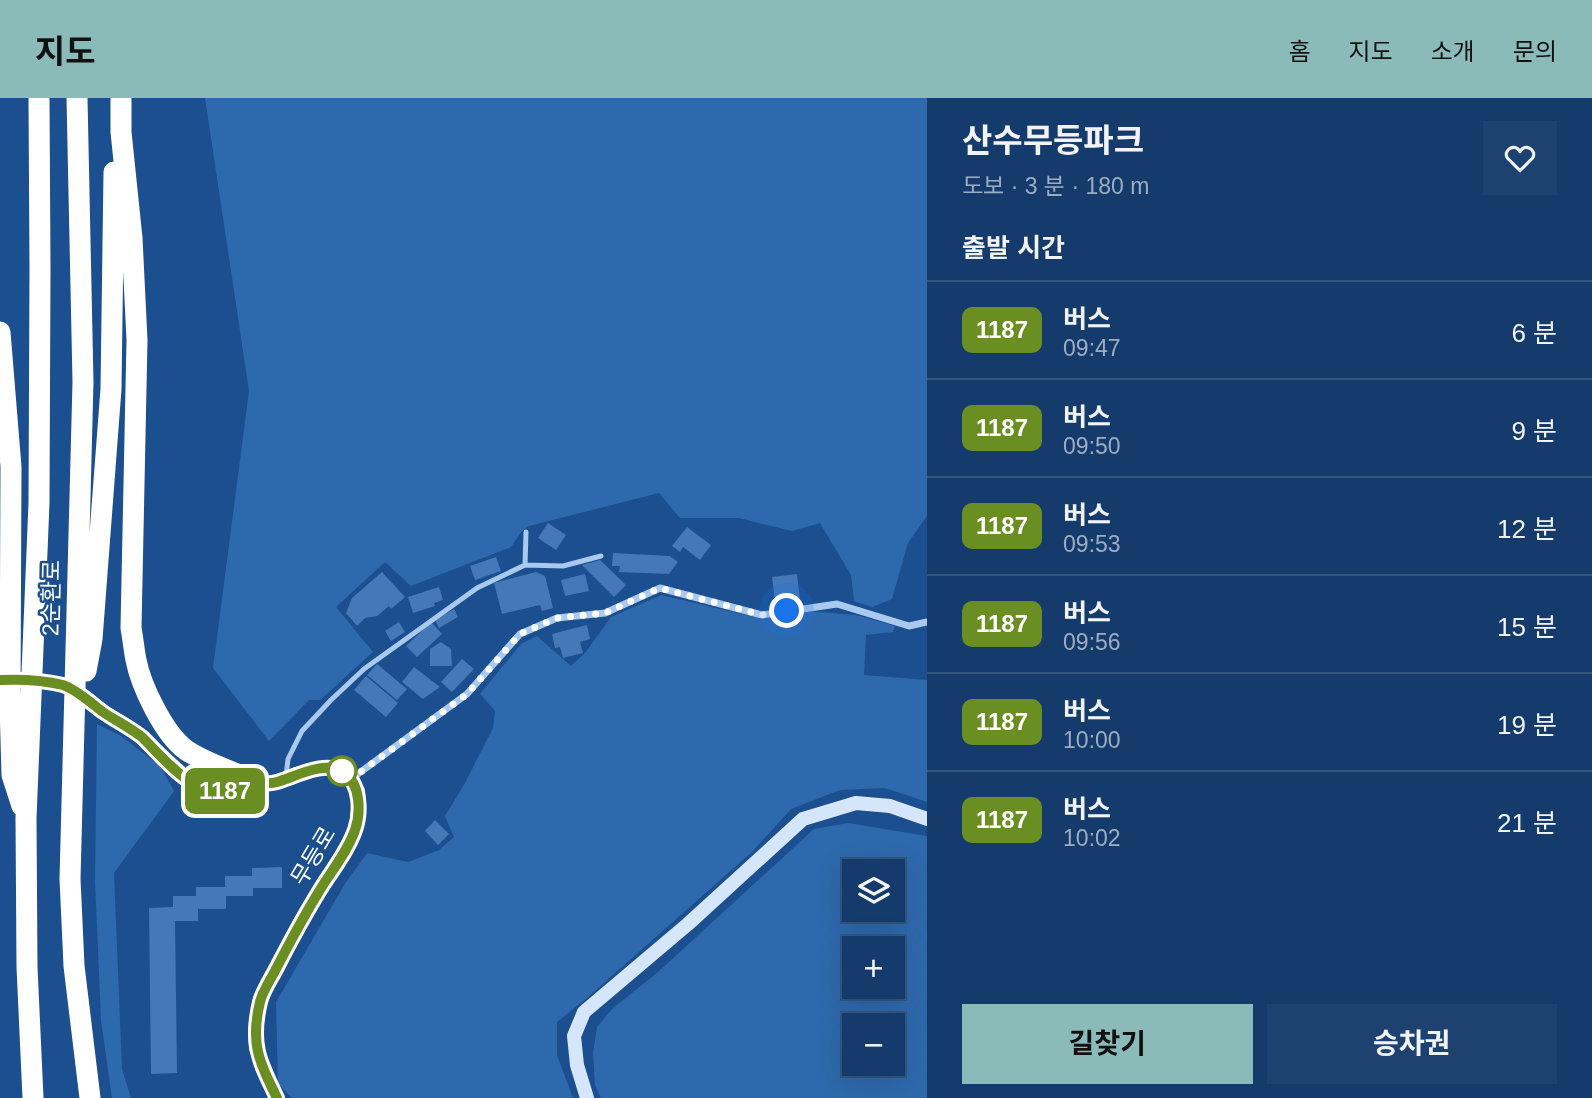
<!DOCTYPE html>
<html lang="ko">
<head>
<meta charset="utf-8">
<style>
  body { margin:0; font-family:Arial,"Noto Sans KR",sans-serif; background:#1d4271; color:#f1f3f6; height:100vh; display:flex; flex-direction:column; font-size:26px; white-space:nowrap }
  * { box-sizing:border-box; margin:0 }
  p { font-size:23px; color:#9dadc1 }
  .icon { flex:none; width:38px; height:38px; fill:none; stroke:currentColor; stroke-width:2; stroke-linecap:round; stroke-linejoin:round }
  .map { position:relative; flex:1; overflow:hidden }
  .details { display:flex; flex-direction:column; background:#143b6b; width:665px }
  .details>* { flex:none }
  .badge { padding:0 14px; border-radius:10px; font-size:24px; line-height:46px }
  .controls { position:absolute; left:842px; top:761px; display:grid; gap:14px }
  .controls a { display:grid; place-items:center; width:63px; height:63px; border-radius:0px; background:#143b6b; box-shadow:0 7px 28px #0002,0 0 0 2px #33557e; font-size:35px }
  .you { position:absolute; width:35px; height:35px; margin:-18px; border:5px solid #fff; border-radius:50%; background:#1a73e8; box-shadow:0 0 0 10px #1a73e833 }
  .map>.badge { position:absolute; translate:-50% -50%; box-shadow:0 0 0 4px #fff }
  h2 { padding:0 35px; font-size:26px; line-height:63px }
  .round { display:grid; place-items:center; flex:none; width:74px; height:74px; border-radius:0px; background:#1d4271 }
  .headline { display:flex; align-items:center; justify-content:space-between; height:119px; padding:0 35px }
  h1 { font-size:33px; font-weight:700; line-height:52px }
  .action { display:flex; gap:14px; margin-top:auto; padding:14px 35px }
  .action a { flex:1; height:80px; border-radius:0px; background:#8bbbb9; color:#111; font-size:28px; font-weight:700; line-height:80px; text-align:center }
  .action a+a { background:#1d4271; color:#f1f3f6 }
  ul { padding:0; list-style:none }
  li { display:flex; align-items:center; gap:21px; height:98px; padding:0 35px; border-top:2px solid #33557e }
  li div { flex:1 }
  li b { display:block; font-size:26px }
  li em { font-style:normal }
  li .badge { min-width:77px; font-weight:700; text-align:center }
  header { display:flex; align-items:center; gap:42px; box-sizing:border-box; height:98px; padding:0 35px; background:#8bbbb9; color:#111 }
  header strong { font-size:33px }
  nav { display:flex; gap:38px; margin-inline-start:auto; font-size:24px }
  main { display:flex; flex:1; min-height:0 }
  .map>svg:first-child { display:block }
</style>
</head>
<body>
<header>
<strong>지도</strong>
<nav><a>홈</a><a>지도</a><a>소개</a><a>문의</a></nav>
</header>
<main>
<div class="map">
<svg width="927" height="1000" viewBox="0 0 927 1000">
  <rect width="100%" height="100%" fill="#1b4f8f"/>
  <!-- green -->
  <path fill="#2e69ad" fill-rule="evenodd" d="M 205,0 L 927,0 L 927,418 L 908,445 L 892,501 L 872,509 L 854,503 L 851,477 L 820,425 L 792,433 L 739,420 L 680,420 L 659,395 L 529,428 L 522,433 L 511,449 L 411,488 L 385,464 L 336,509 L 373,554 L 320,602 L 309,602 L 269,643 L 213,570 L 249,293 Z
    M 661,497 L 763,521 L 807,513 L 856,517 L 895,528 L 893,534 L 866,537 L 864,577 L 927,582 L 927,704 L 885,690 L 840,692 L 791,711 L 752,754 L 588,899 L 557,924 L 557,957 L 573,1000 L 292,1000 L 278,986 L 276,904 L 346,784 L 367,755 L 408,764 L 439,752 L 454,739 L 445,718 L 465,685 L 493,630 L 495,613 L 480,596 L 521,546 L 537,538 L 571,568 L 585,555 L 611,519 Z
    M 97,626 L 121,638 L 160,668 L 174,693 L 114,775 L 122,971 L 131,1000 L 112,1000 L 101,922 L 95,783 Z
    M 848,725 L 927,738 L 927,1000 L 601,1000 L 595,987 L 593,955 L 597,929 L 612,911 L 658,874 L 814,731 ZM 854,774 L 892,774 L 892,812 L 854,812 ZM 854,850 L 892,850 L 892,889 L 854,889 ZM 854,928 L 892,928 L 892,966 L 854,966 Z"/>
  <!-- building -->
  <path fill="#4478b7" d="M 548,425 L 566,437 L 556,452 L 538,440 Z
    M 687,429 L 711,447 L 700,462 L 683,449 L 680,454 L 672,448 Z
    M 613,455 L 670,458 L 678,464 L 669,476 L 619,474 L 620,468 L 612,468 Z
    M 496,459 L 501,473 L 475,482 L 470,468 Z
    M 600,462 L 626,487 L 614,499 L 582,467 Z
    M 382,474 L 405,499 L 391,511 L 389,508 L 377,518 L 365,520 L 357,528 L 346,515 L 352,500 Z
    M 536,474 L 545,478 L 553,510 L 542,513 L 540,507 L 502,516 L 494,485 Z
    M 585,476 L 589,493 L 565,498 L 561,482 Z
    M 797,476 L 800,501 L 775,503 L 772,479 Z
    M 439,489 L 443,502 L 434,505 L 435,508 L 413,515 L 408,499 Z
    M 454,511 L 458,519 L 439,530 L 435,522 Z
    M 399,524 L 405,534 L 391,543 L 385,533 Z
    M 431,524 L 442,536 L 417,559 L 406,548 Z
    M 587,527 L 590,541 L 580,544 L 583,555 L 563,560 L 560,549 L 555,550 L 552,536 Z
    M 441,544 L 451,551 L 452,568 L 430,568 L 430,551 Z
    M 462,561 L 474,571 L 452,594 L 441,584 Z
    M 377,566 L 407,591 L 397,602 L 367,577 Z
    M 414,569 L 440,589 L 423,601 L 402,584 Z
    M 366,578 L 398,605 L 386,619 L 354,592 Z
    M 435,722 L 449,736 L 438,747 L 425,733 Z
    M 282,769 L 282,790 L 253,790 L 253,798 L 226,798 L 226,811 L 198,811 L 198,823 L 175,823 L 177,975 L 151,976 L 149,810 L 173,809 L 173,798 L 196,798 L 196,789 L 225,789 L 225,778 L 252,778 L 252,770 Z"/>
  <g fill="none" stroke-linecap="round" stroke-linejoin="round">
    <!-- secondary-tunnel -->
    <path stroke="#3d69a0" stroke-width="14" stroke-dasharray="14 7" stroke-linecap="butt" d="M 24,582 L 67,588 L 102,613"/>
    <!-- lane -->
    <path stroke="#a9c9ee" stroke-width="5" d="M 525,467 L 526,434
      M 286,679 L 288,661 L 302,633 L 331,602 L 364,571 L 477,490 L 525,467 L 563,468 L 601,458"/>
    <!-- street -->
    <path stroke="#a9c9ee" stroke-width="7" d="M 351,681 L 467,596 L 520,536 L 557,520 L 605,515 L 660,490 L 762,517 L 837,506 L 909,528 L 927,524"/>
    <!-- secondary -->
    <path stroke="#d6e6fa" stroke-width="14" d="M 102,613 L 136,634 L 193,686 L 208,692 L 231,693 L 260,686 L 276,684 L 296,676 L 317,671 L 326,670 L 342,673 L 351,681 L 358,693 L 359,703 L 356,730 L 348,747 L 299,826 L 260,901 L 255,934 L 256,950 L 263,970 L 277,1000
      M 587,1000 L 577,967 L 574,938 L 584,914 L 688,826 L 803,721 L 856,705 L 890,708 L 927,721"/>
    <!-- highway -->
    <path stroke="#fff" stroke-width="21" d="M 77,0 L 83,284 L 70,781 L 74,868 L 90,1000
      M 121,0 L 121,34 L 132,140 L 137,242 L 131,530 C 133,541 134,552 136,562 C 141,588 164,636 186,652 C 208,667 236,674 260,686
      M 0,234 L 11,369 L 10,606 L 12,677 L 22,708
      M 86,573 L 92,541 L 111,291 L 114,74
      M 33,1000 L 27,869 L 26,720 L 39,405 L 40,171 L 39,0"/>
  </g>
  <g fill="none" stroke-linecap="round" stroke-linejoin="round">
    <!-- line casing -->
    <g stroke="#fff" stroke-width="16">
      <path id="line" d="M 0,582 C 21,581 43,582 63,587 C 76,591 92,606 103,614 C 116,623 131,630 143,640 C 157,654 177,677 194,686 C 214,698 235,691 256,687 C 263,685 270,686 277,684 C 295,679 324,662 343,674 C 361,685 361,715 355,732 C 348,752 334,770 323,787 C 306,814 291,842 276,871 C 271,881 263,892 260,904 C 250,946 259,963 277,1000"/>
    </g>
    <!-- line -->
    <use href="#line" stroke="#6b8e23" stroke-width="10"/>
    <!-- walk -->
    <path stroke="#fff" stroke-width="7" stroke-dasharray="0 12.6" d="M 342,673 L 351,681 L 467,596 L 520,536 L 557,520 L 605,515 L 660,490 L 762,517 L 787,513"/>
  </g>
  <!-- markers -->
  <circle fill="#fff" stroke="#6b8e23" stroke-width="3.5" cx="342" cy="673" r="14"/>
  <g text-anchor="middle" stroke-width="5" stroke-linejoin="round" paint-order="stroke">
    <!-- street labels -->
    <g font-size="23" fill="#fff" stroke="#1b4f8f">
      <text transform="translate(51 500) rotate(-89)" y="8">2순환로</text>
      <text transform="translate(313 758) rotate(-59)" y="8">무등로</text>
    </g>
  </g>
</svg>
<div class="controls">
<a><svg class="icon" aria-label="layers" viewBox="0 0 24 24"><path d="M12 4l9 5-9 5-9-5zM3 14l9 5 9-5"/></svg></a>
<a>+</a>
<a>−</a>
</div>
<div class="you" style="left:787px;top:513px"></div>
<b class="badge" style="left:225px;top:693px;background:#6b8e23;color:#fff">1187</b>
</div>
<section class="details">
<div class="headline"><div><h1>산수무등파크</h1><p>도보 · 3 분 · 180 m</p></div><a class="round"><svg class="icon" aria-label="heart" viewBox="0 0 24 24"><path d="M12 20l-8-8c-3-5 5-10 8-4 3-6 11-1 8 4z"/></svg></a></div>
<h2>출발 시간</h2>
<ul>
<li><span class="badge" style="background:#6b8e23;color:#fff">1187</span><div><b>버스</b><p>09:47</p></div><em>6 분</em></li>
<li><span class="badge" style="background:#6b8e23;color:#fff">1187</span><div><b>버스</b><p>09:50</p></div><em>9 분</em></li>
<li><span class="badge" style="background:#6b8e23;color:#fff">1187</span><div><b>버스</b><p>09:53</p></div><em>12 분</em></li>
<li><span class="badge" style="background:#6b8e23;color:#fff">1187</span><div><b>버스</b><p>09:56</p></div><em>15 분</em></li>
<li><span class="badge" style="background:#6b8e23;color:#fff">1187</span><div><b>버스</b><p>10:00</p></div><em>19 분</em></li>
<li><span class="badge" style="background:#6b8e23;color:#fff">1187</span><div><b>버스</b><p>10:02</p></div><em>21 분</em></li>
</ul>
<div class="action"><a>길찾기</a><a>승차권</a></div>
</section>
</main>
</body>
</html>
